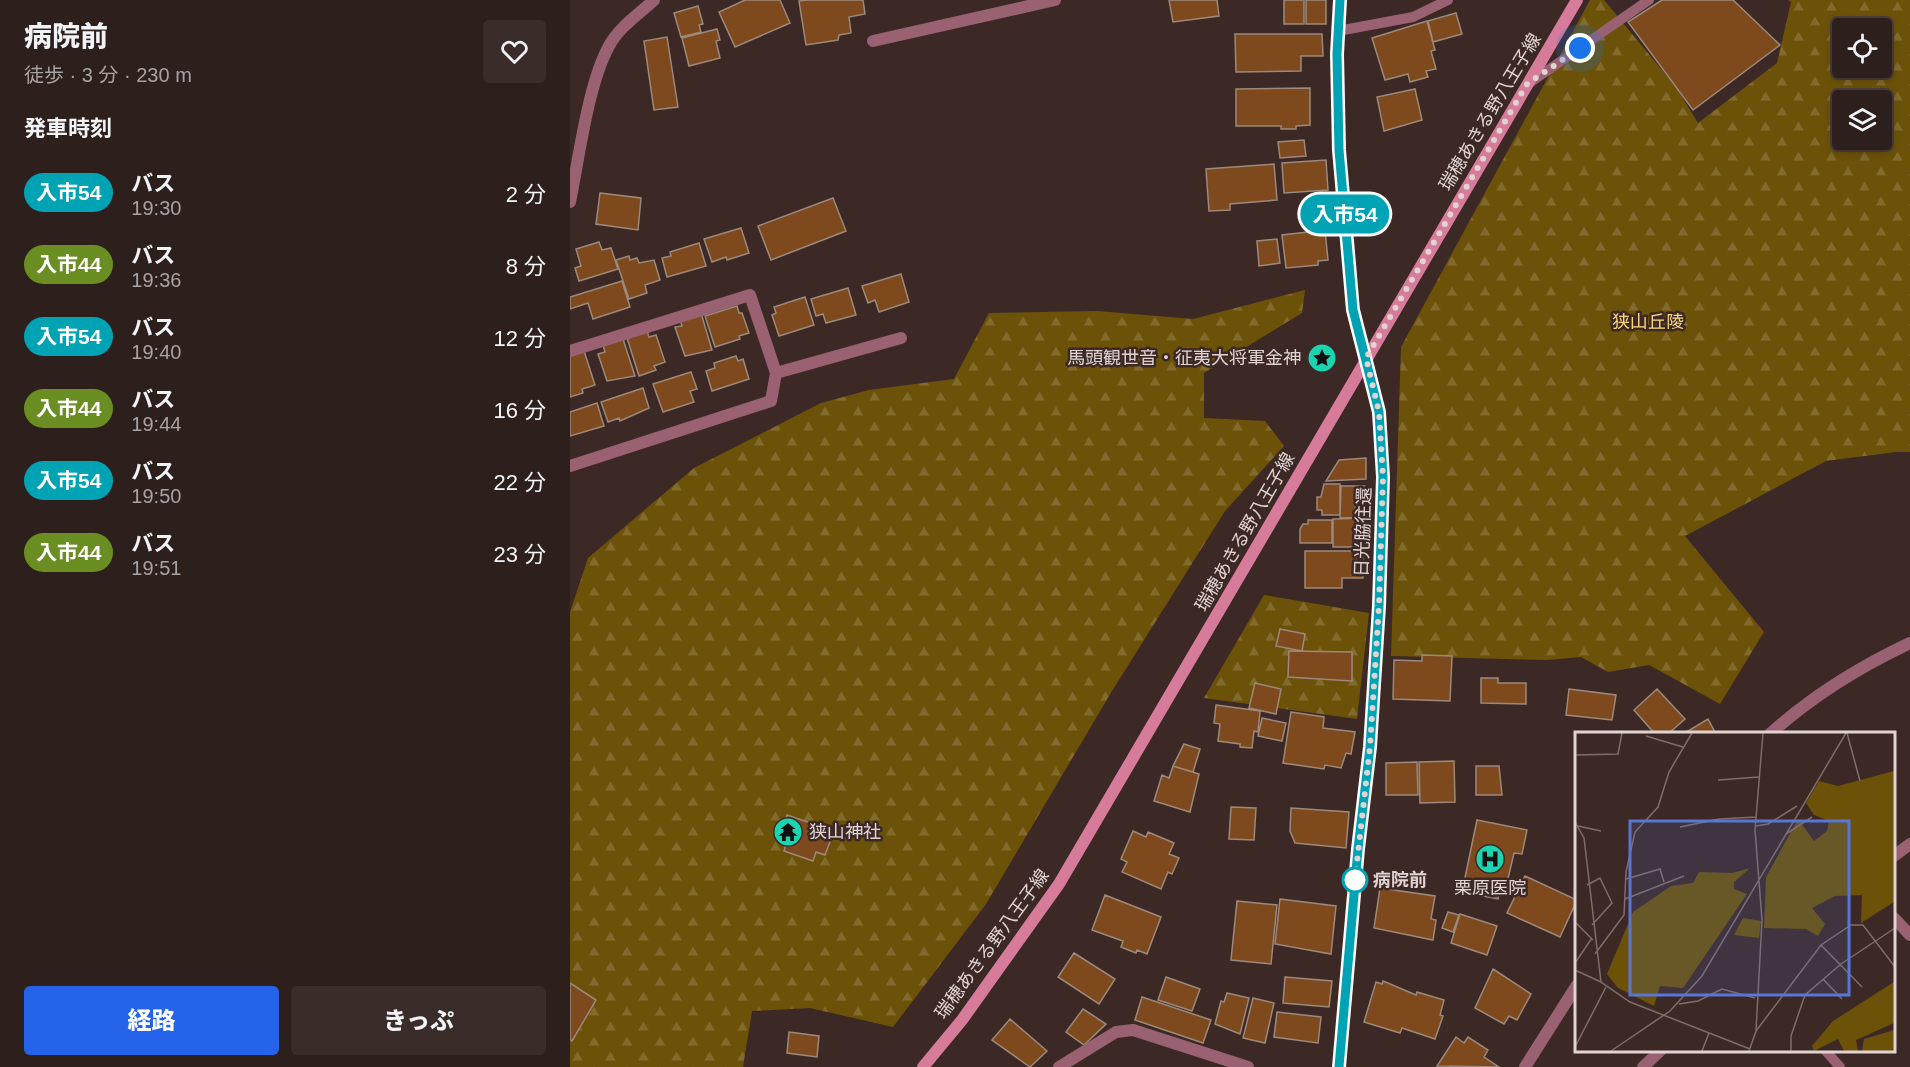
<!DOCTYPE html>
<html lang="ja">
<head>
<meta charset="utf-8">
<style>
  body { margin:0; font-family:Helvetica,"Noto Sans JP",sans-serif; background:#392c29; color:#f1f3f6; height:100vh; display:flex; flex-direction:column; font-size:22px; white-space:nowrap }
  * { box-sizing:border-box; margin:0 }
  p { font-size:20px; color:#a7a2a3 }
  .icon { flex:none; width:33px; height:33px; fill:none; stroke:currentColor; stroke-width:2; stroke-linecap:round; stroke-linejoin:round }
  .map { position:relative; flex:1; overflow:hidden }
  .sheet { display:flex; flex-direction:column; background:#2d1f1c; width:570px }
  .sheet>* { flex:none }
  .badge { padding:0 12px; border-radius:20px; font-size:21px; line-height:39px }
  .buttons { position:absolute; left:1262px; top:18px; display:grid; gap:12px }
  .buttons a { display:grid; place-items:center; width:60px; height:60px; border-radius:6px; background:#2d1f1c; box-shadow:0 3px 9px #0003,0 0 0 2px #483d3b; font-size:30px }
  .you { position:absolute; width:30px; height:30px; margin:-15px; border:4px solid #fff; border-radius:50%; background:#1a73e8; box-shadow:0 0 0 9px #1a73e833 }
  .map>.badge { position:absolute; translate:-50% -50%; box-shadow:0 0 0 3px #fff }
  h2 { padding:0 24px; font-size:22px; line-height:54px }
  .round { display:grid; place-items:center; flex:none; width:63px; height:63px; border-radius:6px; background:#392c29 }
  .headline { display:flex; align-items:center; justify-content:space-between; height:102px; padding:0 24px }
  h1 { font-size:28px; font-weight:800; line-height:45px }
  .primary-button { display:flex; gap:12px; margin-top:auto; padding:12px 24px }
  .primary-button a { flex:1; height:69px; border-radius:6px; background:#2563eb; color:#fff; font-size:24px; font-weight:800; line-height:69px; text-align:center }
  .primary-button a+a { background:#392c29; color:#f1f3f6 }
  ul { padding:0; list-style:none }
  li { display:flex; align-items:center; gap:18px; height:72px; padding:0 24px }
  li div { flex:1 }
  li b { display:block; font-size:22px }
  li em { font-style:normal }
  li .badge { min-width:66px; font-weight:700; text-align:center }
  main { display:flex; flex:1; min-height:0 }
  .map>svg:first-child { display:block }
</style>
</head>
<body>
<main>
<section class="sheet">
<div class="headline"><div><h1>病院前</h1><p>徒歩 · 3 分 · 230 m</p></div><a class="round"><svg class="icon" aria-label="heart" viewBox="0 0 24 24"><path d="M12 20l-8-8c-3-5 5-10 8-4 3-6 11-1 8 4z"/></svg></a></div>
<h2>発車時刻</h2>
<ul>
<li><span class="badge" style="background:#00a3b4;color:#fff">入市54</span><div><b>バス</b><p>19:30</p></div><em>2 分</em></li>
<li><span class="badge" style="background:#6b8e23;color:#fff">入市44</span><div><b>バス</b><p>19:36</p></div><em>8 分</em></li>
<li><span class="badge" style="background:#00a3b4;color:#fff">入市54</span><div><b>バス</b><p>19:40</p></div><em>12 分</em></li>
<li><span class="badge" style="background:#6b8e23;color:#fff">入市44</span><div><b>バス</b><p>19:44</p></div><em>16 分</em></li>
<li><span class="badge" style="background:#00a3b4;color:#fff">入市54</span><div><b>バス</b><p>19:50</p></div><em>22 分</em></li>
<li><span class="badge" style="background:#6b8e23;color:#fff">入市44</span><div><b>バス</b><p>19:51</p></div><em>23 分</em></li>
</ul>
<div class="primary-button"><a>経路</a><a>きっぷ</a></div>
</section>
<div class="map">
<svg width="1340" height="1067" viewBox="0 0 1340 1067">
  <defs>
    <pattern id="forest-firs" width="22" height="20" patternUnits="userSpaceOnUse" patternTransform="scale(1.5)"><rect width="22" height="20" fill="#6c5209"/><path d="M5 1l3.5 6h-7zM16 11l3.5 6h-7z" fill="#816a2c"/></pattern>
  </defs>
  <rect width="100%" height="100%" fill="#3c2926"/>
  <!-- forest -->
  <path fill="url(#forest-firs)" fill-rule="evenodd" d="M 1020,0 L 1034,0 L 1106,87 L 1128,123 L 1207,63 L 1221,2 L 1218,0 L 1340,0 L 1340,452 L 1326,452 L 1256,461 L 1115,536 L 1194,632 L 1150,704 L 1079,665 L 1038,672 L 1011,657 L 977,660 L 821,656 L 831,347 ZM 1272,28 L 1311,28 L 1311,68 L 1272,68 ZM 1272,100 L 1311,100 L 1311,140 L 1272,140 Z
    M 735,290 L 732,313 L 634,373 L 634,418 L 695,421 L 714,446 L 655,511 L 542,691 L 416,904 L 323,1027 L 240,1008 L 182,1011 L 173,1067 L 0,1067 L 0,612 L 18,558 L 124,468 L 251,403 L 299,390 L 384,379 L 419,313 L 527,311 L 623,319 Z
    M 694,595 L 799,613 L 787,719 L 634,698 Z"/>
  <!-- building -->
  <path fill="#7d491d" stroke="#9c897c" stroke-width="1.5" d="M 175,0 L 210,0 L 220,23 L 165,47 L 149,12 Z
    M 238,0 L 293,0 L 295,14 L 279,17 L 281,33 L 269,35 L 268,40 L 236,45 L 229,1 Z
    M 599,0 L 647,0 L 649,16 L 603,22 Z
    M 714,0 L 734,0 L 734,24 L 714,24 Z
    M 736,0 L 756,0 L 756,24 L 736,24 Z
    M 1092,0 L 1163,0 L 1210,45 L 1123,110 L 1058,22 Z
    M 128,6 L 133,24 L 129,25 L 131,32 L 111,37 L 104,13 Z
    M 886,13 L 892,34 L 863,42 L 858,21 Z
    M 857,21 L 865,50 L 861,51 L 866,69 L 856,71 L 858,77 L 840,82 L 838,74 L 815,80 L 802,38 Z
    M 147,29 L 150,40 L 146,41 L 150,58 L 119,66 L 112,38 Z
    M 665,34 L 752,34 L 753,56 L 731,56 L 731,71 L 666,72 Z
    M 97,37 L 108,107 L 84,110 L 74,41 Z
    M 740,88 L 740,125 L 726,126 L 726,129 L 711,129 L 711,126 L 666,126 L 666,89 Z
    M 845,89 L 852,120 L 814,131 L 807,97 Z
    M 734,140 L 736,156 L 710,158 L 708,142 Z
    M 756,160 L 758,190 L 714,193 L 712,163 Z
    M 704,164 L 707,200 L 660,204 L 660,210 L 639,211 L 636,169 Z
    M 30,193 L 71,198 L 68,230 L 26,224 Z
    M 263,198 L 276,231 L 201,260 L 188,226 Z
    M 171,228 L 179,253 L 157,260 L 156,257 L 142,262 L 134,239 Z
    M 755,230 L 758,260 L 748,261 L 748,265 L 716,268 L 712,235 Z
    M 707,239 L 710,263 L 689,266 L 687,241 Z
    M 29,242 L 32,250 L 41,248 L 48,269 L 9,281 L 5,268 L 11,266 L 6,249 Z
    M 129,243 L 136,266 L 97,277 L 92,258 L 101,256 L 100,252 Z
    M 59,256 L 60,260 L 67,258 L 69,263 L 84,260 L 90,280 L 75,285 L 77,293 L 59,299 L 46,260 Z
    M 331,274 L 339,302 L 309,312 L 305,300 L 298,303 L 292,286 Z
    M 52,281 L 60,307 L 23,319 L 18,303 L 0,309 L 0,297 Z
    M 278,288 L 286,315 L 256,323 L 253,314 L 246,316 L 241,299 Z
    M 235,297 L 244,325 L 209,336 L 202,315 L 206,313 L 204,307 Z
    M 167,306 L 169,313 L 172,313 L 179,333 L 169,336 L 170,339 L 145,347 L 135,316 Z
    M 131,313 L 142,350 L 115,356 L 105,327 L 112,326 L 110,319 Z
    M 77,331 L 79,337 L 86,335 L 95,362 L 84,366 L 86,370 L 69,376 L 57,338 Z
    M 53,339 L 65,376 L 37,381 L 28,354 L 35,352 L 33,345 Z
    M 14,351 L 25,385 L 12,389 L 13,393 L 0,397 L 0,355 Z
    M 166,356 L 168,361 L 173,359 L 179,379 L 142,391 L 136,371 L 145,368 L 144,363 Z
    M 121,372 L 127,389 L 120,391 L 124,402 L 93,412 L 83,384 Z
    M 73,388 L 79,408 L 50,421 L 49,418 L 38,422 L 31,402 Z
    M 27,403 L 34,426 L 0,436 L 0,412 Z
    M 796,458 L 796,479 L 756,481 L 769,460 Z
    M 754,484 L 770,484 L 770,515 L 752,515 L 752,510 L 747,510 L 747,497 L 751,497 Z
    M 771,486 L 795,486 L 795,508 L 785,508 L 785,518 L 770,518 Z
    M 797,518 L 797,547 L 763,547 L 763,519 Z
    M 738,520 L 762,520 L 762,543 L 730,543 L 730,529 L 733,524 L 738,524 Z
    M 735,551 L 793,551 L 793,578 L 772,578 L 772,588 L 735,588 Z
    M 710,629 L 735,634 L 732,651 L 706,646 Z
    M 719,651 L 782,652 L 782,681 L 718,677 Z
    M 852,655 L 882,656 L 880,701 L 823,699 L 824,660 L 852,661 Z
    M 911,678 L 928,678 L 928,683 L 956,683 L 956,704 L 911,703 Z
    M 685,683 L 711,689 L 706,714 L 679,708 Z
    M 999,689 L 1046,695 L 1042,720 L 996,715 Z
    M 1087,689 L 1115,719 L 1098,734 L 1085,734 L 1064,710 Z
    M 646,705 L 690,711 L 688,732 L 684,731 L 682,748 L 670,747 L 670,744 L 648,741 L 650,724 L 644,723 Z
    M 721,712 L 754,717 L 753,728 L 785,732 L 781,754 L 776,753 L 771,768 L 755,765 L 754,769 L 713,763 Z
    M 692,718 L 716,723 L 712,741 L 688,736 Z
    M 1138,719 L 1146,734 L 1113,734 Z
    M 614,744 L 630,749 L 623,772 L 603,766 Z
    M 884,761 L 885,802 L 850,803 L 849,762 Z
    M 847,762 L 848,795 L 816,795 L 816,763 Z
    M 603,766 L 629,774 L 620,812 L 584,801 L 592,775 L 599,778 Z
    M 906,766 L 929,766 L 932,795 L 906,795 Z
    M 661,807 L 686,808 L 684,840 L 659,839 Z
    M 721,808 L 779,812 L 776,848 L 725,843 L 720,831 Z
    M 217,815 L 264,831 L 255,855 L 246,852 L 243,861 L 214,851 L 217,841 L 209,838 Z
    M 907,820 L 957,830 L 952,854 L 944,853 L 936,887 L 931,886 L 928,899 L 892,892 Z
    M 563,831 L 576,837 L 578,832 L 604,843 L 599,854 L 609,858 L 602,874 L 598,872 L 591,889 L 552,872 L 557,862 L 551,859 Z
    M 955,876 L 1007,900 L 990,937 L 937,913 Z
    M 810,888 L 865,896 L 861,919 L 866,920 L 863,940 L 804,928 Z
    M 535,895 L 591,917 L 577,954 L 567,950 L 566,953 L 551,947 L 553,941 L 522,930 Z
    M 710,899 L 766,906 L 761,954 L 705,944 Z
    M 667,901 L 707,905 L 701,964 L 661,960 Z
    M 878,912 L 889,915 L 883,932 L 872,928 Z
    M 890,914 L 927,926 L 917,955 L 881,943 Z
    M 504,953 L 545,979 L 529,1004 L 488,977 Z
    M 923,969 L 961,994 L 947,1020 L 939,1016 L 934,1024 L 905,1008 Z
    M 596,977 L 630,989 L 622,1011 L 588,1000 Z
    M 715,977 L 762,981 L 759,1007 L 713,1003 Z
    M 813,981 L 846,995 L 847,992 L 874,1000 L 870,1015 L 873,1016 L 865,1039 L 832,1028 L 830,1033 L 794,1022 L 806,982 L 812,984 Z
    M 0,983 L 26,1000 L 2,1041 L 0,1039 Z
    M 657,993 L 679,998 L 670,1034 L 645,1024 L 651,1001 L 654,1002 Z
    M 572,997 L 641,1020 L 633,1043 L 565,1020 Z
    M 683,998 L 704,1003 L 695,1043 L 673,1038 Z
    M 513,1009 L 536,1024 L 514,1045 L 496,1032 Z
    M 707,1012 L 751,1017 L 748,1043 L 704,1037 Z
    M 440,1019 L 477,1051 L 460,1067 L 422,1040 Z
    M 219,1032 L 249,1036 L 247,1057 L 217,1053 Z
    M 886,1037 L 894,1043 L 898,1037 L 918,1050 L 914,1057 L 929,1067 L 867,1066 Z"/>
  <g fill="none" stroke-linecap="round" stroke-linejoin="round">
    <!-- service -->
    <path stroke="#9a6173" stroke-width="10" d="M 768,31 L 843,17 L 878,0
      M 958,84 L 1079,0
      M 1255,1050 L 1270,1067"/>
    <!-- minor -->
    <path stroke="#9a6173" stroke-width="12" d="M 303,41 L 485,0
      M 0,202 C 9,158 18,84 39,46 C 49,27 69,14 84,0
      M 0,351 L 180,295 L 206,373
      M 0,466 L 201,401 L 206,373 L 331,338
      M 1200,734 C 1242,696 1289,667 1340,643
      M 1324,856 L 1340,844
      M 1324,918 L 1340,935
      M 489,1067 L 546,1032 L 563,1030 L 678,1067
      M 955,1067 L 1007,985
      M 1073,1067 L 1091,1050"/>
    <!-- tertiary -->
    <path stroke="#9a6173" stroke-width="12" d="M 769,1067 L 788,849 L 800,747 L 809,606 L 813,477 L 809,412 L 783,310 L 769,150 L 767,54 L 770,0"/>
    <!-- secondary -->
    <path stroke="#d67b9a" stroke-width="12" d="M 353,1067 L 392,1020 L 489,884 L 1007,0"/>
  </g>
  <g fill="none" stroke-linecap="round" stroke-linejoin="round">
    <!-- line casing -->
    <g stroke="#fff" stroke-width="14">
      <path id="line" d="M 769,1067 L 788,849 L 800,747 L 809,606 L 813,477 L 809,412 L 783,310 L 769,150 L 767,54 L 770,0"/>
    </g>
    <!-- line -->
    <use href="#line" stroke="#00a3b4" stroke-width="9"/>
    <!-- walk -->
    <path stroke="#e0d3d1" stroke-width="6" stroke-dasharray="0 10.8" d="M 785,880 L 800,747 L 809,606 L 813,477 L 809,412 L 796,358 L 957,84 L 1010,48"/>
  </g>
  <!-- icons -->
  <defs>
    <g id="sight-disc" transform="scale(1.5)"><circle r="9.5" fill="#1bd5b1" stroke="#3c2926"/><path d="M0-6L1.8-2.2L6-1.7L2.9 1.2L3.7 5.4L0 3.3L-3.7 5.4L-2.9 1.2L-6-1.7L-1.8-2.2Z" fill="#111"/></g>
    <g id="temple-disc" transform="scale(1.5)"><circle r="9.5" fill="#1bd5b1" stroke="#3c2926"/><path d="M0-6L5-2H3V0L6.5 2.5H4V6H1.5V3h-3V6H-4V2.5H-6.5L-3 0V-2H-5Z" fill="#111"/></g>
    <g id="hospital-disc" transform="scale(1.5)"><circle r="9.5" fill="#1bd5b1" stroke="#3c2926"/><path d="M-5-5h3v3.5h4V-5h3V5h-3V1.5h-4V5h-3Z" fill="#111"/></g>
  </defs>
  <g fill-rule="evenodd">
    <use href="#sight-disc" x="752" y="358"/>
    <use href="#temple-disc" x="218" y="832"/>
    <use href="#hospital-disc" x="920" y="859"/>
  </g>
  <!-- markers -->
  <circle fill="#fff" stroke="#00a3b4" stroke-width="3" cx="785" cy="880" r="12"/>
  <g text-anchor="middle" stroke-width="5" stroke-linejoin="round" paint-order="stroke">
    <!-- street labels -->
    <g font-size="18" fill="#e0d3d1" stroke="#3c2926">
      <text transform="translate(920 112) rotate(-59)" y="6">瑞穂あきる野八王子線</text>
      <text transform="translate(675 532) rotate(-60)" y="6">瑞穂あきる野八王子線</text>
      <text transform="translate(793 532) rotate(-88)" y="6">日光脇往還</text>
      <text transform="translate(422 944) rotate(-54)" y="6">瑞穂あきる野八王子線</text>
    </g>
    <!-- park labels -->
    <g font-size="18" fill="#fcd67e" stroke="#3c2926">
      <text x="1078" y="328">狭山丘陵</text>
    </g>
    <!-- poi labels -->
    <g font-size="18" fill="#e0d3d1" stroke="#3c2926" text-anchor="end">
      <text x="731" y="364">馬頭観世音・征夷大将軍金神</text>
      <text x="239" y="838" text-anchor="start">狭山神社</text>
      <text x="920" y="894" text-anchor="middle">栗原医院</text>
    </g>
    <!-- stop labels -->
    <g font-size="18" font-weight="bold" fill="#e0d3d1" stroke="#3c2926" text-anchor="start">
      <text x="803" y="886">病院前</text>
    </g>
  </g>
  <!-- overview -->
  <g transform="translate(1005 732)">
    <rect width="320" height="320" fill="#3c2926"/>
    <path d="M 319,39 L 319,170 L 286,191 L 287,163 L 260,164 L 237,176 L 250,192 L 243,204 L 231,197 L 189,196 L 191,145 L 223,87 L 239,109 L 252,99 L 254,89 L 239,83 L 231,71 L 244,49 L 263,54 ZM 175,136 L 159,150 L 159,157 L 172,162 L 108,256 L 85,254 L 79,274 L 43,256 L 32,242 L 58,180 L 96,154 L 118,151 L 124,140 L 157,141 ZM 168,186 L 186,189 L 184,206 L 159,203 ZM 319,250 L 319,291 L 281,308 L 283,319 L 269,319 L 263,307 L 239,319 L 237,314 L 258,289 Z" fill="#6c5209"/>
    <path d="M 319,298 L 319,319 L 287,319 L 289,307 Z" fill="#6c5209"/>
    <path fill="none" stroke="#7e6d6a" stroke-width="1.5" d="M 272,1 L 285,49M 71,4 L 108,15M 0,23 L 43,22 L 47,1M 143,48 L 184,45M 0,90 L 9,106 L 26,250 L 55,270 L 175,317M 3,94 L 26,99M 181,94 L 193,92 L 222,74M 105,95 L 144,87 L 181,85M 211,102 L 237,85M 51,147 L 85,137 L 89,150M 12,153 L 25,146 L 37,171 L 17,193M 50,167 L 109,144M 0,190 L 18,208M 246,213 L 287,255M 20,222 L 49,183 L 51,140 L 60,100 L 83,75 L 94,40 L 117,1M 0,231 L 17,206M 0,238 L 26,250M 248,247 L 267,267M 104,272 L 123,269 L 147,257 L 180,266M 181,299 L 246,213 L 276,193 L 288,193 L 320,235M 0,315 L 31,255M 36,319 L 95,279 L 127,244 L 271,1M 127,319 L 134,301M 174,319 L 181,299 L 187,188 L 180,98 L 188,1M 216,319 L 216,304 L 230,263 L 266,232 L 320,196"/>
    <path fill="#5876d6" fill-opacity="0.15" stroke="#5876d6" stroke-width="3" d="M 55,89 L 274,89 L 274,263 L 55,263 Z"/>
    <rect width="320" height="320" fill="none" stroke="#e0d3d1" stroke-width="3"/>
  </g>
</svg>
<div class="buttons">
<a><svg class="icon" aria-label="locate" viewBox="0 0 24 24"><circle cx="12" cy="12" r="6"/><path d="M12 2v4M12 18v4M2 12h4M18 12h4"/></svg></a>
<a><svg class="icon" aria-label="layers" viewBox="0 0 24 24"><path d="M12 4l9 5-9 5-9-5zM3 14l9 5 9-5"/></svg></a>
</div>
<div class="you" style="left:1010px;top:48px"></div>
<b class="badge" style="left:775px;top:214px;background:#00a3b4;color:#fff">入市54</b>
</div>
</main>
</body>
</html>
